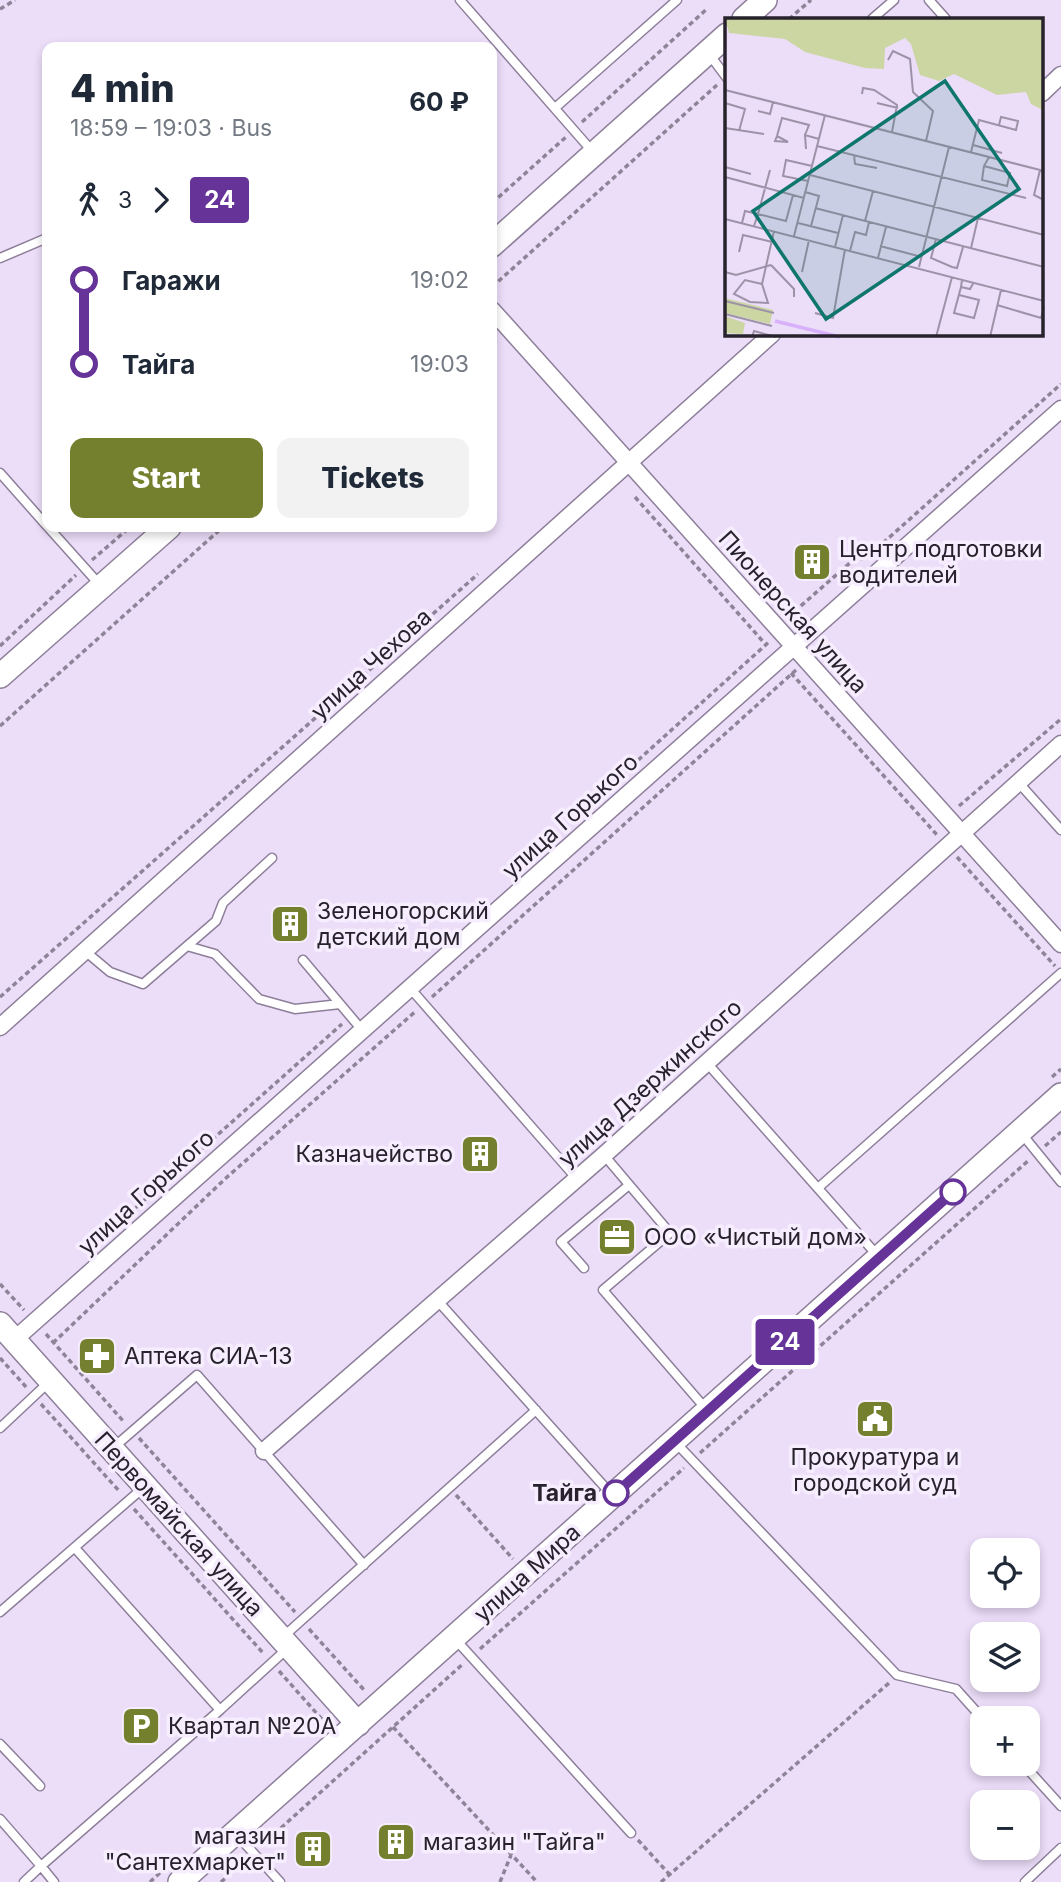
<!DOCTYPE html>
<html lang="en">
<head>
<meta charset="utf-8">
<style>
  body { margin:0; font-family:Inter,sans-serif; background:#f2f2f3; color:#1f2937; height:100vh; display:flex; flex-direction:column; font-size:26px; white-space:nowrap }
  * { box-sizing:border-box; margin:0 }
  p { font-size:23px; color:#747a83 }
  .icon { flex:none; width:38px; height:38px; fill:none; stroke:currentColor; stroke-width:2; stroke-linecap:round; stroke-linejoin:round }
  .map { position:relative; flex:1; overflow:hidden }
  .side { position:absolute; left:42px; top:42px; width:455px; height:490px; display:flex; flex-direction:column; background:#fff; border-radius:14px; box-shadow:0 4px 10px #0003 }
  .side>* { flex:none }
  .badge { padding:0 14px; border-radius:5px; font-size:24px; line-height:46px }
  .tools { position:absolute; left:970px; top:1538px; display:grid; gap:14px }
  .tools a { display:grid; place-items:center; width:70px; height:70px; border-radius:14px; background:#fff; box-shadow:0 4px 10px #0003; font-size:35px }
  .map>.badge { position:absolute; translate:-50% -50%; box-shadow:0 0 0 4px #fff }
  .legs { display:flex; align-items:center; gap:10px; height:77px; padding:0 28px; font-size:23px }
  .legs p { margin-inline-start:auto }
  .overview { display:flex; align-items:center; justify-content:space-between; height:119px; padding:0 28px }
  h1 { font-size:38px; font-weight:800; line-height:52px }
  .action { display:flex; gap:14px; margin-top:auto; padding:14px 28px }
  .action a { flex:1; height:80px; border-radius:14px; background:#74802e; color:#fff; font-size:28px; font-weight:800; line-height:80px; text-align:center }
  .action a+a { background:#f2f2f3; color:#1f2937 }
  ul { padding:0 28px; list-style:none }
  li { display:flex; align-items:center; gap:24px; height:84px; font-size:26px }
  li i { display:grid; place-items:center; width:10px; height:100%; margin:0 9px; background:currentColor }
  li i::after { content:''; width:18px; height:18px; margin:-9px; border:5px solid; border-radius:50%; background:#fff }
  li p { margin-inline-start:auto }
  li:first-child i { background:linear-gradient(#0000 50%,currentColor 0) }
  li:last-child i { background:linear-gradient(currentColor 50%,#0000 0) }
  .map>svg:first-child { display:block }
</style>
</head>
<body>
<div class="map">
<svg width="1061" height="1882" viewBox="0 0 1061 1882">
  <rect width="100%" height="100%" fill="#ecddf9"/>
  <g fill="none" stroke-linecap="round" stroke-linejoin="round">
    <!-- lane casing -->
    <g stroke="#8d7f99" stroke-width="11">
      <path id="lane" d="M 460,0 L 592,151
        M 929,0 L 946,19
        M 872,19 L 894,0
        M 709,54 L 727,78
        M 555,108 L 677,0
        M 0,258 L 47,238
        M 0,473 L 47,526
        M 48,527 L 99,584
        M 1018,782 L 1061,830
        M 187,946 L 215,954 L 259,999 L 295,1009 L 340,1004
        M 85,951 L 110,972 L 143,984 L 216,921 L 223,903 L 272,858
        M 303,960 L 362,1030
        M 410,988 L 577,1179
        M 707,1063 L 877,1255
        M 1022,1134 L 1061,1182
        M 604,1155 L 670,1233 L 603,1290 L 706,1409
        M 818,1188 L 1061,973
        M 584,1268 L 561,1242 L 629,1185
        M 437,1300 L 611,1494
        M 0,1428 L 49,1382
        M 676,1443 L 897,1675 L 956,1689 L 982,1718
        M 113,1448 L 197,1375 L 364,1565
        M 0,1612 L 143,1488
        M 284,1636 L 536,1410
        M 456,1640 L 631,1833
        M 220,1710 L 288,1648
        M 0,1744 L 40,1786
        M 1023,1764 L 1061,1806
        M 0,1819 L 41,1866 L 220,1710 L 75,1548
        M 237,1835 L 280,1882
        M 24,1882 L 41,1866 L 54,1882
        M 1025,1882 L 1061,1848"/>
    </g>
    <!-- street casing -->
    <g stroke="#8d7f99" stroke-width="19">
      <path id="street" d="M 1042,93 L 1061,75
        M 492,310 L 1061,944
        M 0,1027 L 772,334
        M 14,1340 L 1061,409
        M 264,1451 L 604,1155 L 1061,744"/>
    </g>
    <!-- secondary casing -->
    <g stroke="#8d7f99" stroke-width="26">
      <path id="secondary" d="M 744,19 L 765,0
        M 492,245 L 727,35
        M 0,676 L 169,527
        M 0,1324 L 358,1724
        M 180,1882 L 1061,1095"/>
    </g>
    <!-- path -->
    <path stroke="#8e8497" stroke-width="3.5" stroke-dasharray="5 3.5" stroke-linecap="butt" d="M 0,9 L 15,0
      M 789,19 L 811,0
      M 582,122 L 708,8
      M 492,203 L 566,137
      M 492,287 L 717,85
      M 635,497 L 767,646
      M 883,543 L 1061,384
      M 92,560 L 130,527
      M 793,620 L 795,611 L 851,562 L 871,556
      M 0,646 L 76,575
      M 791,673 L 938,836
      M 0,726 L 223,527
      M 594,800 L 770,641
      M 959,806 L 1061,719
      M 957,857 L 1055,966
      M 0,997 L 478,574
      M 432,997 L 796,670
      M 1052,1077 L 1061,1069
      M 1045,1146 L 1061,1132
      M 123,1219 L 342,1024
      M 0,1284 L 24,1310
      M 46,1334 L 124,1422
      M 53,1343 L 226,1178 L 416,1011
      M 0,1358 L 27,1388
      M 41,1404 L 120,1492
      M 139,1438 L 295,1612
      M 700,1453 L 1029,1160
      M 456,1495 L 513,1559
      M 134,1509 L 264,1654
      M 309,1629 L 365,1691
      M 480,1649 L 684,1468
      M 279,1671 L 327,1725
      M 393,1727 L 537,1882
      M 638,1840 L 670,1875
      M 262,1845 L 464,1663
      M 150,1882 L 164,1869
      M 221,1882 L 246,1860
      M 500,1882 L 511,1855
      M 661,1882 L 889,1683"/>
    <!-- lane -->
    <use href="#lane" stroke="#fff" stroke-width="8"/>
    <!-- street -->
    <use href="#street" stroke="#fff" stroke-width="16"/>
    <!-- secondary -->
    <use href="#secondary" stroke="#fff" stroke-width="23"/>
  </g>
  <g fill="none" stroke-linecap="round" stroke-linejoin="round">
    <!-- line-1 casing -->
    <g stroke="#fff" stroke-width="16">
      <path id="line-1" d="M 616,1493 L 953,1192"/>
    </g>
    <!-- line-1 -->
    <use href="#line-1" stroke="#639" stroke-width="10"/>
  </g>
  <!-- icons -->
  <defs>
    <g id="building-square" transform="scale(2.0125)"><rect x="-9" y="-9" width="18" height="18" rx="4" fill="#74802e" stroke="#f6edfe"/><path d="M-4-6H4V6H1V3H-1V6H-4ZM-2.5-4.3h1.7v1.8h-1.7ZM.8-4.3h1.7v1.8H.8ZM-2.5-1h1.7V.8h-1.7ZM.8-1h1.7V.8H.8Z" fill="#fff"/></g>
    <g id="office-square" transform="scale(2.0125)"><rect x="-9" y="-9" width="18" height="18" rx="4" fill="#74802e" stroke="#f6edfe"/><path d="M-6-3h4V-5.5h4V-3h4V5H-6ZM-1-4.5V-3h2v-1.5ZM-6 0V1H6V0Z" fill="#fff"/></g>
    <g id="pharmacy-square" transform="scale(2.0125)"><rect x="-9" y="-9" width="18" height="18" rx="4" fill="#74802e" stroke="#f6edfe"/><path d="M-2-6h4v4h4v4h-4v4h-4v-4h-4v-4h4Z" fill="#fff"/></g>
    <g id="civic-square" transform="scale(2.0125)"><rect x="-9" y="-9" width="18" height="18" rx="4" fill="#74802e" stroke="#f6edfe"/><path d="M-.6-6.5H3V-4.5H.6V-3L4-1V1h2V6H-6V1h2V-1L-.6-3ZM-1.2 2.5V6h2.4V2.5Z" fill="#fff"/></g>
    <g id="parking-square" transform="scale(2.0125)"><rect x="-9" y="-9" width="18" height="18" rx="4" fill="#74802e" stroke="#f6edfe"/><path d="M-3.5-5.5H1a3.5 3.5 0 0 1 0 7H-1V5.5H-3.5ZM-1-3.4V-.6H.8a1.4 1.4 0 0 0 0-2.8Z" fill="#fff"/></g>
  </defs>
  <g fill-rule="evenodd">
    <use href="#building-square" x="812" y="562"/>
    <use href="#building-square" x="290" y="924"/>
    <use href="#building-square" x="480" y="1154"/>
    <use href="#office-square" x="617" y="1237"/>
    <use href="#pharmacy-square" x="97" y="1356"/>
    <use href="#civic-square" x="875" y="1419"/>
    <use href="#parking-square" x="141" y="1726"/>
    <use href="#building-square" x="396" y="1842"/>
    <use href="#building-square" x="313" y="1849"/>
  </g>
  <!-- markers -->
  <g fill="#fff" stroke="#639" stroke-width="3.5">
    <circle cx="953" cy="1192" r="12"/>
    <circle cx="616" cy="1493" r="12"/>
  </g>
  <g text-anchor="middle" stroke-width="7" stroke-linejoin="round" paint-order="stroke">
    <!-- poi labels -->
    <g font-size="23" fill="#27222c" stroke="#f6edfe" text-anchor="start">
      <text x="839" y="557">Центр подготовки<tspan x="839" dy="26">водителей</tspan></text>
      <text x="317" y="919">Зеленогорский<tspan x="317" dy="26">детский дом</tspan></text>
      <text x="453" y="1162" text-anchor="end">Казначейство</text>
      <text x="644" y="1245">ООО «Чистый дом»</text>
      <text x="124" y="1364">Аптека СИА-13</text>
      <text x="875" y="1465" text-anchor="middle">Прокуратура и<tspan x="875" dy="26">городской суд</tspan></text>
      <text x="168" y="1734">Квартал №20А</text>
      <text x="286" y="1844" text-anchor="end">магазин<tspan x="286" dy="26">"Сантехмаркет"</tspan></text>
      <text x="423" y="1850">магазин "Тайга"</text>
    </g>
    <!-- street labels -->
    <g font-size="23" fill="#27222c" stroke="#f6edfe">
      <text transform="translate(793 612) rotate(48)" y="8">Пионерская улица</text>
      <text transform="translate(371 664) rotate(-42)" y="8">улица Чехова</text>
      <text transform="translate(570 816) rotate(-42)" y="8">улица Горького</text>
      <text transform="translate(650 1083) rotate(-42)" y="8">улица Дзержинского</text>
      <text transform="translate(146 1192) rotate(-42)" y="8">улица Горького</text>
      <text transform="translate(179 1524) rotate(48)" y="8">Первомайская улица</text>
      <text transform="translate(527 1573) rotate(-42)" y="8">улица Мира</text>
    </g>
    <!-- stop labels -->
    <g font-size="23" font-weight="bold" fill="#27222c" stroke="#f6edfe" text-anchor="end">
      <text x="597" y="1501">Тайга</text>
    </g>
  </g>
  <!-- overview -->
  <g transform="translate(725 18)">
    <rect width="318" height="318" fill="#ecddf9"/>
    <path d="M 0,0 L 318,0 L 318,92 L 306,86 L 301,74 L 272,77 L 229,56 L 214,63 L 195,57 L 186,26 L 180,20 L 160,30 L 159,51 L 140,50 L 80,34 L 60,21 L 4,15 Z" fill="#cbd6a3"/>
    <path d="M 0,280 L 48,292 L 45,306 L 0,295 ZM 0,298 L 20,305 L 18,316 L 0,315 Z" fill="#cbd6a3"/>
    <path fill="none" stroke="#d8b1fa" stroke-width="3.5" d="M 50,303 L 115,319"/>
    <path fill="none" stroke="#9d92a7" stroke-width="2" d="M 163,42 L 168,33 L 185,41 L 188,74 L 208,93 L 201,123M 0,72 L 319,153M 137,76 L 138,70 L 149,72 L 172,87 L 167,114M 0,85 L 20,91 L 14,113M 152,85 L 173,90M 33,93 L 45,96 L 48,84M 0,110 L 39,116M 52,118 L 63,124 L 50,123 L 52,118 L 57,100 L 84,107 L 80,117M 248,127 L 277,135M 92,128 L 301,180M 81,131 L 80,117 L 94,121M 246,134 L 254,102 L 291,112 L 293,103 L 276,99 L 274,107M 129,137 L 130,146 L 152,150M 259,148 L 285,155 L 282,168 L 257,162 L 259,148 L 264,139M 0,149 L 26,156M 45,152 L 33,196 L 61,203 L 68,177M 315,152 L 309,177 L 319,182M 85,157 L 319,217M 0,159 L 79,180M 83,163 L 58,158 L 61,142 L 87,148M 80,174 L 94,178 L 86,208M 90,190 L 319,249M 0,201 L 319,283M 140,203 L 148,173M 17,205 L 20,193 L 33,196 L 29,208M 73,205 L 113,215M 69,218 L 100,97M 211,221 L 206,240 L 227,249 L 232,250 L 238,229M 155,228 L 197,239M 110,229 L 118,197M 246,230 L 253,200M 125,233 L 130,214 L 141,217 L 144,204M 14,234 L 18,217 L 47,224M 153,240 L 161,209M 46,247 L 69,271 L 69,279M 194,249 L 224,129M 0,254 L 11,257 L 46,247M 77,254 L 84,222M 237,262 L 236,269 L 245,271 L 249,264M 37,266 L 20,262 L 9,276 L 25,284 L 43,285 L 37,266 L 49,213M 234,277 L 254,282 L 249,300 L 229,295 L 236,269M 0,283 L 49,295M 272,287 L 316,300 L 319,289M 90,295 L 108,300 L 120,231M 0,296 L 47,308M 27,319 L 29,313 L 51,319M 211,319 L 227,259M 265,319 L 276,272"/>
    <path fill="#0f766e" fill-opacity="0.15" stroke="#0f766e" stroke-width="3.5" d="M 220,63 L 294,171 L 101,301 L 28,193 Z"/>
    <rect width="318" height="318" fill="none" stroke="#27222c" stroke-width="3.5"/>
  </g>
</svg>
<div class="tools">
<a><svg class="icon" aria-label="locate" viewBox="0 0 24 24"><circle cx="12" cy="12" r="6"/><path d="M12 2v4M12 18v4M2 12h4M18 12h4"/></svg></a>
<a><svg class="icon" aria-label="layers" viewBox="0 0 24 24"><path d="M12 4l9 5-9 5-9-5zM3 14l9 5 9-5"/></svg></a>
<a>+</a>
<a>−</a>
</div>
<b class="badge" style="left:785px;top:1342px;background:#639;color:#fff">24</b>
<section class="side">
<div class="overview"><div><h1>4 min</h1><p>18:59 – 19:03 · Bus</p></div><b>60 ₽</b></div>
<div class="legs"><svg class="icon" aria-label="walk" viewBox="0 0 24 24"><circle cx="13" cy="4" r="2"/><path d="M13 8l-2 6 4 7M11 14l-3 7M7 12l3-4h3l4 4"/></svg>3<svg class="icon" aria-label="forward" viewBox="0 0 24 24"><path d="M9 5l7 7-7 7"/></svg><b class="badge" style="background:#639;color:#fff">24</b></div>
<ul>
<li><i style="color:#639"></i><b>Гаражи</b><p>19:02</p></li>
<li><i style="color:#639"></i><b>Тайга</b><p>19:03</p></li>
</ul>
<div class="action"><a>Start</a><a>Tickets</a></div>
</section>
</div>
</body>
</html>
